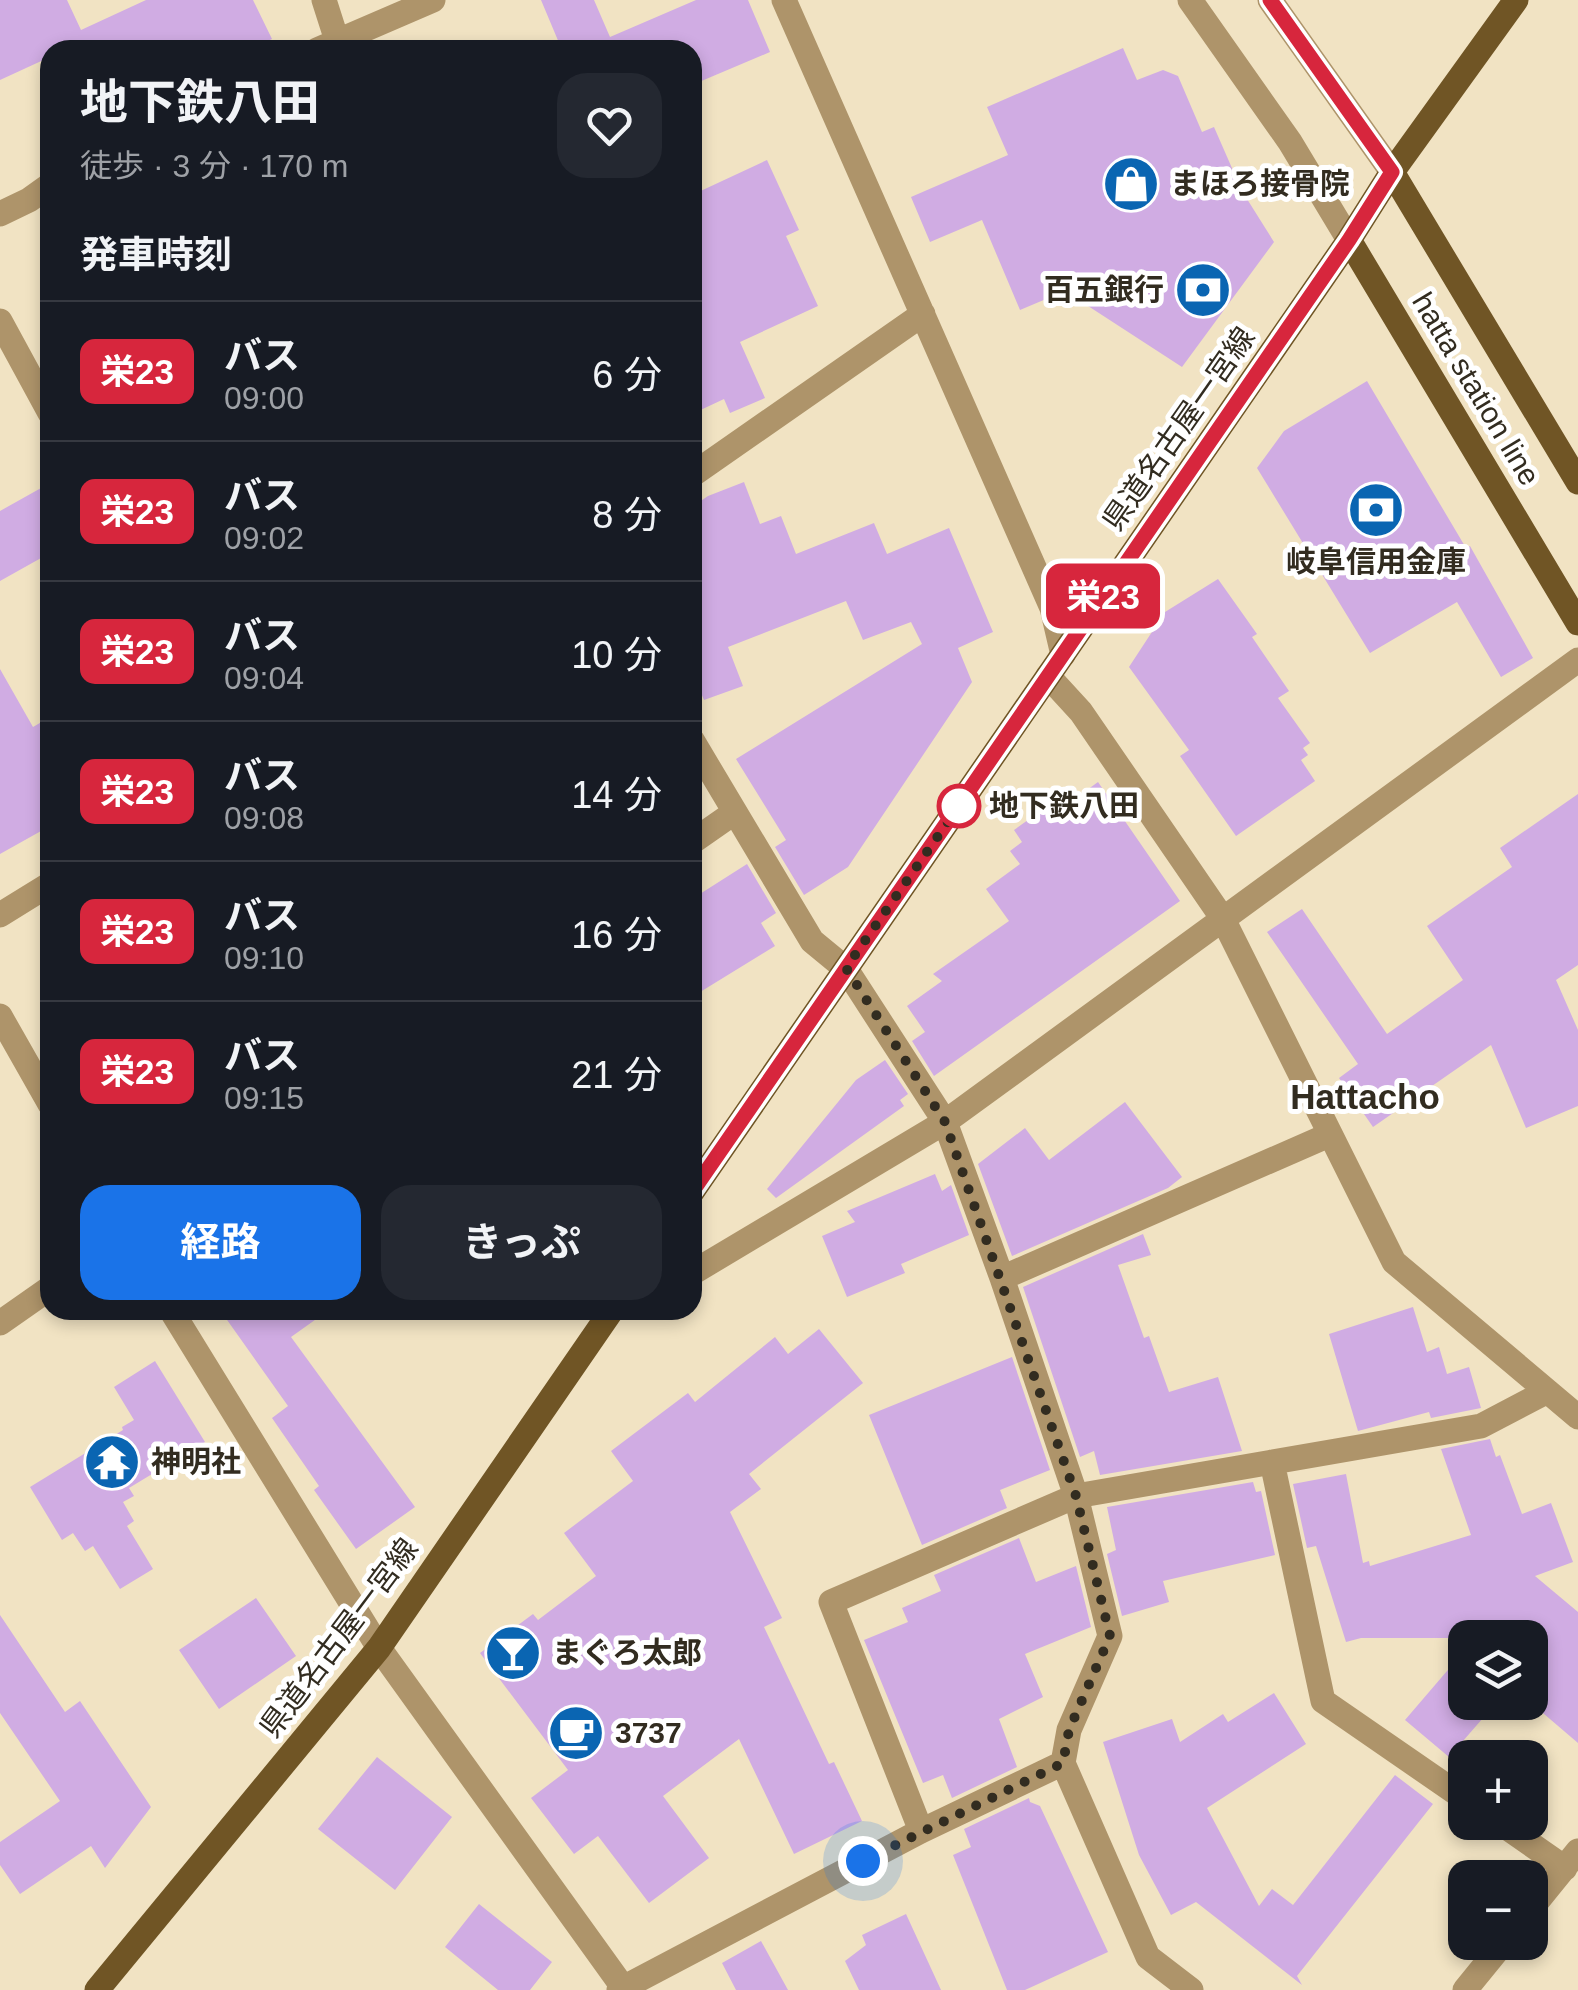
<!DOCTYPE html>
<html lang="ja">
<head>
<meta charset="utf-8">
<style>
  body { margin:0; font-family:Arial,"Noto Sans JP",sans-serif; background:#242831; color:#f1f3f6; height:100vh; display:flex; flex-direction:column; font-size:38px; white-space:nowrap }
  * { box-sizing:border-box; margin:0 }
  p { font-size:32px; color:#9ea1a6 }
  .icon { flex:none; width:55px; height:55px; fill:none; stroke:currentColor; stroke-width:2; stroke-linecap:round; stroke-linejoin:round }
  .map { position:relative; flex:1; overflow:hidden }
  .side { position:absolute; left:40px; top:40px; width:662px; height:1280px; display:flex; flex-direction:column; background:#171b24; border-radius:30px; box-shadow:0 5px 15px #0003 }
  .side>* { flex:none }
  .badge { padding:0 20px; border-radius:15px; font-size:35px; line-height:65px }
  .tools { position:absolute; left:1448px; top:1620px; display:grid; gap:20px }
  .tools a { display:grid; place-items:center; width:100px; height:100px; border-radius:20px; background:#171b24; box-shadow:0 5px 15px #0003; font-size:50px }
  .you { position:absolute; width:50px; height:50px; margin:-25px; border:8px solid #fff; border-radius:50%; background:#1a73e8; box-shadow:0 0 0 15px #1a73e833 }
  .map>.badge { position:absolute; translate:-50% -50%; box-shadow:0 0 0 5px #fff }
  h2 { padding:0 40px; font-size:38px; line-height:90px }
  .round { display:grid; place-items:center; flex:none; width:105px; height:105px; border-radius:30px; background:#242831 }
  .headline { display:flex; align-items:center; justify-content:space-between; height:170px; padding:0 40px }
  h1 { font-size:48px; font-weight:700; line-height:75px }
  .primary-button { display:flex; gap:20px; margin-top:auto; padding:20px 40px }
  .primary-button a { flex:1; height:115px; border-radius:30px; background:#1a73e8; color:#fff; font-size:40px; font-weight:700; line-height:115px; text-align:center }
  .primary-button a+a { background:#242831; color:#f1f3f6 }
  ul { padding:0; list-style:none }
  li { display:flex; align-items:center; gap:30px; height:140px; padding:0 40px; border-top:2px solid #363941 }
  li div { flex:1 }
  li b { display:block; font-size:38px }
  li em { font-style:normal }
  li .badge { min-width:110px; font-weight:700; text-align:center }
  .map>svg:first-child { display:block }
</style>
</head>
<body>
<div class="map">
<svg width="1578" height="1990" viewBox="0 0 1578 1990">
  <rect width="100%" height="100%" fill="#f1e3c3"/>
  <!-- building -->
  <path fill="#d0ace3" d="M 0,0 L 67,0 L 81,30 L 146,0 L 253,0 L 272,39 L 249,50 L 50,50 L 50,57 L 0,80 Z
    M 541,0 L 594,0 L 610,37 L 696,0 L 748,0 L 770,52 L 692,85 L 692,50 L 562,50 Z
    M 1123,48 L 1137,80 L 1163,70 L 1178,76 L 1202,132 L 1214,127 L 1242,191 L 1274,242 L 1182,367 L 1065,291 L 1020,310 L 982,220 L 930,242 L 911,197 L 1008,155 L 987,107 Z
    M 767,160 L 799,230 L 786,236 L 818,306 L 740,342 L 765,398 L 730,413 L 724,399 L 692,414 L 692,195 Z
    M 1367,381 L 1466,548 L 1470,546 L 1533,658 L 1501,677 L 1457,602 L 1370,653 L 1257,468 L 1284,431 Z
    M 744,482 L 760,524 L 781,516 L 796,554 L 874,523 L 887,554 L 949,528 L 993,632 L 958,648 L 972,682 L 848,867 L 804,895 L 775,847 L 786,840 L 736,759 L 922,644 L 911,622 L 863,640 L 846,601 L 728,647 L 743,686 L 704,700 L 692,672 L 692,507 L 708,496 Z
    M 50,483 L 50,553 L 0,581 L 0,511 Z
    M 1218,579 L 1257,634 L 1252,637 L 1289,691 L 1278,698 L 1310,743 L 1303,748 L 1308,755 L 1301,760 L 1315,781 L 1236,836 L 1180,756 L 1189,750 L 1129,667 L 1165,612 Z
    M 0,669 L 33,727 L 50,717 L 50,826 L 0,854 Z
    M 1098,782 L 1180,901 L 934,1076 L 912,1041 L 925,1032 L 907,1006 L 942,981 L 933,974 L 1009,921 L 986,889 L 1020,864 L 1010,851 L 1022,842 L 1014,830 L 1070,790 L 1076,798 Z
    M 1578,794 L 1578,965 L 1556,980 L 1578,1030 L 1578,1106 L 1526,1128 L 1491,1045 L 1373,1127 L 1339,1078 L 1358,1064 L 1267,932 L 1302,909 L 1387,1034 L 1463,980 L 1427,926 L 1512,867 L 1500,848 Z
    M 747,864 L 776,913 L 761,923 L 775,946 L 692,997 L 692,899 Z
    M 885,1060 L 908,1094 L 900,1100 L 904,1106 L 776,1198 L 767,1189 L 856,1080 Z
    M 1125,1102 L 1182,1177 L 1168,1188 L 1012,1256 L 978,1164 L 1025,1128 L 1049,1160 Z
    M 935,1174 L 942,1191 L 951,1185 L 969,1235 L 901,1264 L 905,1273 L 847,1297 L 822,1236 L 855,1222 L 847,1211 Z
    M 1143,1234 L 1151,1255 L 1118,1265 L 1144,1338 L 1149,1336 L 1169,1392 L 1218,1377 L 1242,1451 L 1100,1475 L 1094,1451 L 1080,1457 L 1023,1287 Z
    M 1413,1307 L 1427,1352 L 1439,1347 L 1447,1374 L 1469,1367 L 1481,1408 L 1431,1418 L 1429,1412 L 1358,1431 L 1329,1334 Z
    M 220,1310 L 329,1310 L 291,1337 L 415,1507 L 356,1549 L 314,1490 L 319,1486 L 272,1418 L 288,1406 Z
    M 819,1329 L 863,1383 L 749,1474 L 761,1489 L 730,1512 L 782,1618 L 764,1627 L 829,1764 L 834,1762 L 862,1821 L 794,1854 L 739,1739 L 663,1796 L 709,1858 L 649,1903 L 598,1836 L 574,1854 L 531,1798 L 568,1770 L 480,1653 L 533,1614 L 538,1620 L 596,1576 L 564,1533 L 633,1481 L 611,1451 L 688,1393 L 695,1402 L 775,1337 L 788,1354 Z
    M 1012,1357 L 1050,1470 L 1000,1490 L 1007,1508 L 922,1545 L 869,1415 Z
    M 155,1361 L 205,1442 L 129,1488 L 134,1496 L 123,1502 L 134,1521 L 127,1526 L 153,1569 L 120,1589 L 93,1546 L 85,1551 L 73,1533 L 62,1540 L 30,1487 L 123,1430 L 122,1427 L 134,1420 L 114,1387 Z
    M 1490,1439 L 1496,1457 L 1500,1455 L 1522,1514 L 1551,1503 L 1573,1562 L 1535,1576 L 1578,1612 L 1578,1743 L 1530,1702 L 1530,1638 L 1361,1638 L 1346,1642 L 1316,1546 L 1307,1548 L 1293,1484 L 1346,1474 L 1363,1563 L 1369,1561 L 1370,1566 L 1471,1535 L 1441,1449 Z
    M 1253,1482 L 1256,1492 L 1261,1491 L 1275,1555 L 1163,1581 L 1169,1602 L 1122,1616 L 1107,1554 L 1116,1550 L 1107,1507 Z
    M 1019,1538 L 1036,1582 L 1076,1566 L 1091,1627 L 1025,1654 L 1043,1697 L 999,1719 L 1017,1767 L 952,1798 L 943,1775 L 923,1783 L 864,1640 L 908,1622 L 902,1608 L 941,1591 L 934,1575 Z
    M 256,1598 L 296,1656 L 219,1709 L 179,1650 Z
    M 0,1615 L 65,1712 L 80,1701 L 151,1807 L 105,1868 L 91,1846 L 20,1894 L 0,1865 L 0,1842 L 60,1801 L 0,1713 Z
    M 1465,1650 L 1465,1702 L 1497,1702 L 1449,1757 L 1405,1720 Z
    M 1274,1693 L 1306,1744 L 1207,1808 L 1259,1906 L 1272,1889 L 1293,1905 L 1395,1775 L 1433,1804 L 1297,1976 L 1302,1985 L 1196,1902 L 1171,1915 L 1139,1855 L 1103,1742 L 1172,1719 L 1180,1742 L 1223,1714 L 1228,1722 Z
    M 377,1757 L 452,1817 L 395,1890 L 318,1829 Z
    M 1029,1798 L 1030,1802 L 1040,1806 L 1108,1952 L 1025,1990 L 1007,1990 L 953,1855 L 971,1847 L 964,1829 Z
    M 479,1904 L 552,1962 L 530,1990 L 498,1990 L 445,1947 Z
    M 906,1914 L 941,1990 L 859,1990 L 845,1961 L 866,1945 L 862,1935 Z
    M 761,1941 L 788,1990 L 736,1990 L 722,1963 Z"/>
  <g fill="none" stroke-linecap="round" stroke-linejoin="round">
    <!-- minor -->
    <path stroke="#ae946a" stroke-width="25" d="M 324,0 L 340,50
      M 784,0 L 1052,608 L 1063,655
      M 1190,0 L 1290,142 L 1349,240
      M 1270,0 L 1392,172
      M 317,50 L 433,0
      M 0,214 L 29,200 L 50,185
      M 0,321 L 50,413
      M 692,475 L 923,314
      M 1048,676 L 1081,712 L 1223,919 L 1394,1262 L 1578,1417
      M 692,740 L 812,941 L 846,969 L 945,1122 L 1002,1278 L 1076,1496 L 1110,1636 L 1069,1730 L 1063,1763 L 1148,1957 L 1191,1990
      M 692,842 L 735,812
      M 0,915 L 50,884
      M 0,1016 L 50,1104
      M 692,1273 L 945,1122 L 1578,660
      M 1002,1278 L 1329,1135
      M 171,1310 L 379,1648 L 625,1990
      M 0,1323 L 50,1288
      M 1272,1462 L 1323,1701 L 1465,1799
      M 1499,1822 L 1565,1868
      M 921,1831 L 831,1602 L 1076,1496 L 1481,1426 L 1546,1392
      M 1530,1910 L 1578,1851
      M 619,1990 L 921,1831 L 1063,1763
      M 1465,1990 L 1504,1942"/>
    <!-- major -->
    <path stroke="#705525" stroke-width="25" d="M 1392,172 L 1578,482
      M 1349,240 L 1578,623
      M 692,1192 L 1349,240 L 1392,172 L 1516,0
      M 97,1990 L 379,1648 L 612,1310"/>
  </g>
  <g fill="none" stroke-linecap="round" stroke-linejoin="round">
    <!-- line casing -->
    <g stroke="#fff" stroke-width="22">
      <path id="line" d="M 692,1192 L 1349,240 L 1392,172 L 1270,0"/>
    </g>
    <!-- line -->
    <use href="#line" stroke="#d7263d" stroke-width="15"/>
    <!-- walk -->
    <path stroke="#322c20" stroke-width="10" stroke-dasharray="0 18" d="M 863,1861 L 1063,1763 L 1069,1730 L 1110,1636 L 1076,1496 L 945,1122 L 846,968 L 959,806"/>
  </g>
  <!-- icons -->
  <defs>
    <g id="shop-disc" transform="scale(2.875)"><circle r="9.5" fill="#0a65b2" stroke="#fff"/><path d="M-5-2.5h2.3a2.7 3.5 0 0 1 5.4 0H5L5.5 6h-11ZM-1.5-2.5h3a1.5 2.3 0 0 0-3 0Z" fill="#fff"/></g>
    <g id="bank-disc" transform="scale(2.875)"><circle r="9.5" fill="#0a65b2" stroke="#fff"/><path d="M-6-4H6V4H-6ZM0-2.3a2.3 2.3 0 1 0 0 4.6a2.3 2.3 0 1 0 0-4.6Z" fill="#fff"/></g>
    <g id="temple-disc" transform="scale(2.875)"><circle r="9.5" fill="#0a65b2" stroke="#fff"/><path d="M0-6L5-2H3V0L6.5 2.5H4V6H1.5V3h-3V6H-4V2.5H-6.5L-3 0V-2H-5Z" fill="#fff"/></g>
    <g id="bar-disc" transform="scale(2.875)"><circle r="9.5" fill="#0a65b2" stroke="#fff"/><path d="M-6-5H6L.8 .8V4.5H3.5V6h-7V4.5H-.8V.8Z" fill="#fff"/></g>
    <g id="cafe-disc" transform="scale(2.875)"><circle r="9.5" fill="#0a65b2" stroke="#fff"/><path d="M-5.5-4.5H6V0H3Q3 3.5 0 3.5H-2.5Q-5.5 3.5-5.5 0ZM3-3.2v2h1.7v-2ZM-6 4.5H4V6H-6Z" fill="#fff"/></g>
  </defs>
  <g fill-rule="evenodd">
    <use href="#shop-disc" x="1131" y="184"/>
    <use href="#bank-disc" x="1203" y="290"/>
    <use href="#bank-disc" x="1376" y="510"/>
    <use href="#temple-disc" x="112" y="1462"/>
    <use href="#bar-disc" x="513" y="1653"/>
    <use href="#cafe-disc" x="576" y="1733"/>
  </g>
  <!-- markers -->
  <circle fill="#fff" stroke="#d7263d" stroke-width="5" cx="959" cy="806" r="20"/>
  <g text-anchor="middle" stroke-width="10" stroke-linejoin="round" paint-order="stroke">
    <!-- poi labels -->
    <g font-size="30" font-weight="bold" fill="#322c20" stroke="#fff" text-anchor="start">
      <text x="1170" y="194">まほろ接骨院</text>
      <text x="1164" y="300" text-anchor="end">百五銀行</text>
      <text x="1376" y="572" text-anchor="middle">岐阜信用金庫</text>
      <text x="151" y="1472">神明社</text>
      <text x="552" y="1663">まぐろ太郎</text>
      <text x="615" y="1743">3737</text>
    </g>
    <!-- street labels -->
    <g font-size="30" fill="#322c20" stroke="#fff">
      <text transform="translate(1476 389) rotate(59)" y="10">hatta station line</text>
      <text transform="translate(1179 429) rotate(-55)" y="10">県道名古屋一宮線</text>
      <text transform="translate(339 1638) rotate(-53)" y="10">県道名古屋一宮線</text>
    </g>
    <!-- stop labels -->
    <g font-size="30" font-weight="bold" fill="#322c20" stroke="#fff" text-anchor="start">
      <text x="989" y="816">地下鉄八田</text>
    </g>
    <!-- quarter labels -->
    <g font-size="35" font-weight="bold" fill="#322c20" stroke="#fff">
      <text x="1365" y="1109">Hattacho</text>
    </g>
  </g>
</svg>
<div class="tools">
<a><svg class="icon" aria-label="layers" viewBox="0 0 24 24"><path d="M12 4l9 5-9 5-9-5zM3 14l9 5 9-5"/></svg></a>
<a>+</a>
<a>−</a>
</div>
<div class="you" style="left:863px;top:1861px"></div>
<b class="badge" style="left:1103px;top:596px;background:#d7263d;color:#fff">栄23</b>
<section class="side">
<div class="headline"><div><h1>地下鉄八田</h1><p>徒歩 · 3 分 · 170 m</p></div><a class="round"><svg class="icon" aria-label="heart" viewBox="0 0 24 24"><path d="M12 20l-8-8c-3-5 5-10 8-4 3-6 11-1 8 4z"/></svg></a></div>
<h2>発車時刻</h2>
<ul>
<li><span class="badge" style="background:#d7263d;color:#fff">栄23</span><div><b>バス</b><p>09:00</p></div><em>6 分</em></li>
<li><span class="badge" style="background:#d7263d;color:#fff">栄23</span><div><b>バス</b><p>09:02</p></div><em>8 分</em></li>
<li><span class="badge" style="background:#d7263d;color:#fff">栄23</span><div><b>バス</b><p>09:04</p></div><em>10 分</em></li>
<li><span class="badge" style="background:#d7263d;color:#fff">栄23</span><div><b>バス</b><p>09:08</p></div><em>14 分</em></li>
<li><span class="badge" style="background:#d7263d;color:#fff">栄23</span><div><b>バス</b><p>09:10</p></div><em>16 分</em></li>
<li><span class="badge" style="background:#d7263d;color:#fff">栄23</span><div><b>バス</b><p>09:15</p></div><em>21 分</em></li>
</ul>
<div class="primary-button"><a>経路</a><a>きっぷ</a></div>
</section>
</div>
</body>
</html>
